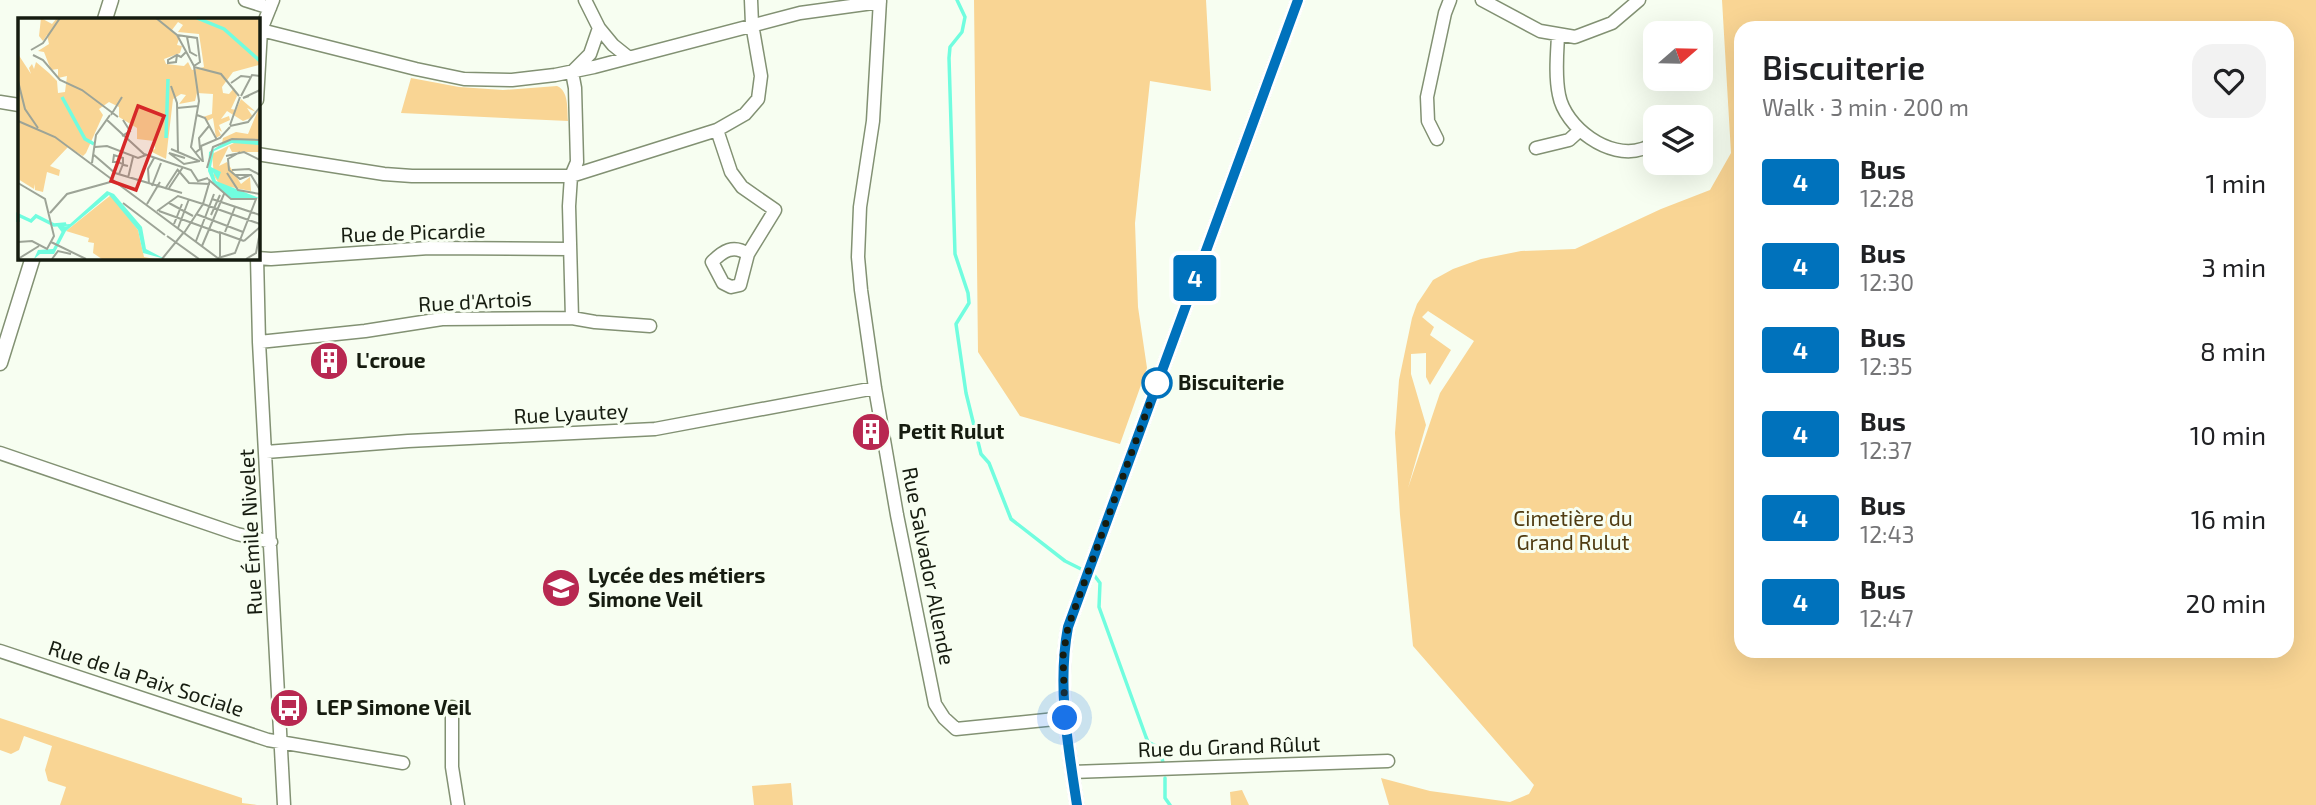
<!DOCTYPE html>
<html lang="en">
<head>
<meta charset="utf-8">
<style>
  body { margin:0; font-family:"Exo 2",sans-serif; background:#f2f2f2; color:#202124; height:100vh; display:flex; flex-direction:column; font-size:26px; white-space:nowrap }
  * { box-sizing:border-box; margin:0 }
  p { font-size:23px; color:#757577 }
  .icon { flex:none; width:38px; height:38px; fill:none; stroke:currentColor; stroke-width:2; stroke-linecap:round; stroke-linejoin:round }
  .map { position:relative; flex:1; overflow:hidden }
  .drawer { position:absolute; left:1734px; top:21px; width:560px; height:637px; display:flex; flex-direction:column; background:#fff; border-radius:21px; box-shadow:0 7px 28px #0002 }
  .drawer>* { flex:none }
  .badge { padding:0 14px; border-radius:5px; font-size:24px; line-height:46px }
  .needle { width:46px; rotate:70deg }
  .buttons { position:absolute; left:1643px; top:21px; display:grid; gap:14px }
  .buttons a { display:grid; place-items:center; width:70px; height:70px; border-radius:14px; background:#fff; box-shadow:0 7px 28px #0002; font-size:35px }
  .you { position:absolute; width:35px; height:35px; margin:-18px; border:5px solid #fff; border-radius:50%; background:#1a73e8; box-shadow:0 0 0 10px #1a73e833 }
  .map>.badge { position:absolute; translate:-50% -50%; box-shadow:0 0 0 4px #fff }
  .round { display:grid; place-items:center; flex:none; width:74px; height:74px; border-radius:21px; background:#f2f2f2 }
  .summary { display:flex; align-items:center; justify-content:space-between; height:119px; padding:0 28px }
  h1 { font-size:33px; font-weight:600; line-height:52px }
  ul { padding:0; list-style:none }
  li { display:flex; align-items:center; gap:21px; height:84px; padding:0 28px }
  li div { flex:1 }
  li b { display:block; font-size:26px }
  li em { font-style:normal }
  li .badge { min-width:77px; font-weight:700; text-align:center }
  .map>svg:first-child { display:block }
</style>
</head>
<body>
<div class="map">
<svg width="2316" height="805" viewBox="0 0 2316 805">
  <rect width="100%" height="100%" fill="#f7fef1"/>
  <!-- green -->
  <path fill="#f9d594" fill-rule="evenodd" d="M 974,0 L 1206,0 L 1211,91 L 1150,81 L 1135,223 L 1138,307 L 1147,368 L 1120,444 L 1020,416 L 978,352 Z
    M 1722,0 L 2316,0 L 2316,805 L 1389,805 L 1381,778 L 1430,791 L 1510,802 L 1529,794 L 1534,785 L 1413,646 L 1400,515 L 1395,433 L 1399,380 L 1412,318 L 1417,304 L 1433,280 L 1453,269 L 1481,259 L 1521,251 L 1575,249 L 1661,209 L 1710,190 L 1731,153 ZM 1741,28 L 2287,28 L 2287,651 L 1741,651 ZM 1428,311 L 1474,341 L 1440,393 L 1408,488 L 1426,425 L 1411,374 L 1411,354 L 1426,353 L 1426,377 L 1430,385 L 1451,350 L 1430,335 L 1434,327 L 1422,317 Z
    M 411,78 L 459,87 L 503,90 L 557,86 C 569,91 567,109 568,121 L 401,113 Z
    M 0,718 L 236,796 L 242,798 L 242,803 L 257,805 L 60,805 L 66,787 L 48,781 L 45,770 L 52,746 L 24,736 L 19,750 L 11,754 L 0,750 Z
    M 791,783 L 793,805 L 754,805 L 752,786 Z
    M 1242,790 L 1249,805 L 1231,805 L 1230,792 Z"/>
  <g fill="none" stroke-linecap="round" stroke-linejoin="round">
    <!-- stream -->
    <path stroke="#71fddf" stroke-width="3.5" d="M 957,0 L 965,17 L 962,32 L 950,47 L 949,58 L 955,254 L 968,293 L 969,303 L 956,324 L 966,393 L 981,454 L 989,463 L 1011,519 L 1065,561 L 1083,570
      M 1094,575 L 1100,583 L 1099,607 L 1146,737 L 1148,742 L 1158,747 L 1163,762
      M 1165,778 L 1165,798 L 1170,805"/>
    <!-- minor casing -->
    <g stroke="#829173" stroke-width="15">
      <path id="minor" d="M 245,0 L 270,8
        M 880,0 L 873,121 L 860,207 L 858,257 L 861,290 L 875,388 L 897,515 L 935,704 L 944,718 L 956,729 L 1065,718
        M 1482,0 L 1540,31 L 1575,37 L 1612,23 L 1639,0
        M 599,28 L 613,45 L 628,57
        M 261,30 L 416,69 L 464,79 L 512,80 L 555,75 L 594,67 L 800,13 L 880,2
        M 1558,36 C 1557,55 1555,76 1559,95 C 1565,127 1609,160 1642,149 C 1647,148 1652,143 1656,140
        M 257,100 L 261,30 L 273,0
        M 0,102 L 19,105
        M 717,130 L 731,172 L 742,187 L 775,210 L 748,254 C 733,244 723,251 712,262 L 723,283 L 731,287 L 740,285 L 748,254
        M 1437,139 L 1428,121 L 1427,97 L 1445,13 L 1450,0
        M 1536,148 L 1569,140 L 1579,131
        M 257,154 L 384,174 L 412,176 L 571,176 L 717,130 L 745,114 L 758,99 L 761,76 L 752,24 L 751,0
        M 257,257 L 259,342 L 284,805
        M 257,258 L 271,259 L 429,248 L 569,249
        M 572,318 L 569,206 L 571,176 L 577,162 L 575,88 L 572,72 L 590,54 L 599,28 L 585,0
        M 259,342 L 365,331 L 442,319 L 572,318 L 595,322 L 650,326
        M 266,452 L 408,441 L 655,429 L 875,388
        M 0,453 L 237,534 L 271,542
        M 0,651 L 268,740 L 403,763
        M 452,707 L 452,767 L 458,805
        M 1072,772 L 1388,761
        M 1077,805 C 1068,746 1057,686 1068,627 L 1298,0"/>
    </g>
    <!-- major casing -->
    <g stroke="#829173" stroke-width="17">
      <path id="major" d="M 105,19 L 111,0
        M 0,363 L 33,257"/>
    </g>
    <!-- minor -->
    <use href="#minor" stroke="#fff" stroke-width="12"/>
    <!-- major -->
    <use href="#major" stroke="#fff" stroke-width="14"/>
  </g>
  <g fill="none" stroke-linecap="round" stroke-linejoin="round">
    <!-- line casing -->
    <g stroke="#fff" stroke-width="16">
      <path id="line" d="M 1077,805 C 1068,746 1057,686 1068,627 L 1298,0"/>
    </g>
    <!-- line -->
    <use href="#line" stroke="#0072bc" stroke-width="10"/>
    <!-- walk -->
    <path stroke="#161c10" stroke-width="7" stroke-dasharray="0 12.6" d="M 1065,718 L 1063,656 L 1068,627 L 1157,383"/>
  </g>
  <!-- icons -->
  <defs>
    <g id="building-disc" transform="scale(2.0125)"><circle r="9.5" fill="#b82851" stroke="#f7fef1"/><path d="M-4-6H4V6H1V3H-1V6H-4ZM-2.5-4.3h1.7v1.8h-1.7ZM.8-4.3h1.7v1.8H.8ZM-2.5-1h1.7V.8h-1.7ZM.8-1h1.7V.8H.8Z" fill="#fff"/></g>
    <g id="school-disc" transform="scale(2.0125)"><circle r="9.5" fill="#b82851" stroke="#f7fef1"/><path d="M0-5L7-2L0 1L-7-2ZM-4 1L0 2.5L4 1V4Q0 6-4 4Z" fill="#fff"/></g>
    <g id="bus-disc" transform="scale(2.0125)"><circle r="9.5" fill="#b82851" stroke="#f7fef1"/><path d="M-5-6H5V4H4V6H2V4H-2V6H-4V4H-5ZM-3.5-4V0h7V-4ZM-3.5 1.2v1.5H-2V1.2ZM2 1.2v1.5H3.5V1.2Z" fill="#fff"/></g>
  </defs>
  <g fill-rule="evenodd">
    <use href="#building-disc" x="329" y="361"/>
    <use href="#building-disc" x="871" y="432"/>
    <use href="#school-disc" x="561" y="588"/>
    <use href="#bus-disc" x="289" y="708"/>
  </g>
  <!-- markers -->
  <circle fill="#fff" stroke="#0072bc" stroke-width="3.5" cx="1157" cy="383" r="14"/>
  <g text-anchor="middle" stroke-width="6" stroke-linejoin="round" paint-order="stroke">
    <!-- street labels -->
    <g font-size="21" fill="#161c10" stroke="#f7fef1">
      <text transform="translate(413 233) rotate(-2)" y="7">Rue de Picardie</text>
      <text transform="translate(475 302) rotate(-3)" y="7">Rue d'Artois</text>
      <text transform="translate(571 414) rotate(-3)" y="7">Rue Lyautey</text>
      <text transform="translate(251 532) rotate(-93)" y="7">Rue Émile Nivelet</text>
      <text transform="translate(928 566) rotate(79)" y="7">Rue Salvador Allende</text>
      <text transform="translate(146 679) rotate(18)" y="7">Rue de la Paix Sociale</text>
      <text transform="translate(1229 747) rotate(-2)" y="7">Rue du Grand Rûlut</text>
    </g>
    <!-- poi labels -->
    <g font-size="21" font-weight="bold" fill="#161c10" stroke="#f7fef1" text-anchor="start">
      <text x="356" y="368">L'croue</text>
      <text x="898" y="439">Petit Rulut</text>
      <text x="588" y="583">Lycée des métiers<tspan x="588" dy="24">Simone Veil</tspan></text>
      <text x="316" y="715">LEP Simone Veil</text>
    </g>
    <!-- stop labels -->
    <g font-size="21" font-weight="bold" fill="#161c10" stroke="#f7fef1" text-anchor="start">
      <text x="1178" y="390">Biscuiterie</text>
    </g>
    <!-- park labels -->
    <g font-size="21" fill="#4f3b11" stroke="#f7fef1">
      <text x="1573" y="526">Cimetière du<tspan x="1573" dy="24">Grand Rulut</tspan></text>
    </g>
  </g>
  <!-- overview -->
  <g transform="translate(18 18)">
    <rect width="242" height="242" fill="#f7fef1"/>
    <path d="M 23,0 L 34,6 L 39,0 L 241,0 L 241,47 L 215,54 L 204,69 L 205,75 L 211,76 L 216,70 L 219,78 L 213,91 L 218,92 L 223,81 L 238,94 L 229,90 L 235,99 L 225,103 L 209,93 L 203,101 L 211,98 L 212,102 L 201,107 L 204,114 L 200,111 L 203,117 L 198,120 L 195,100 L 189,103 L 185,99 L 194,96 L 195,76 L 179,75 L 177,83 L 161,86 L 168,77 L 163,76 L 155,81 L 148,141 L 132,133 L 137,131 L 136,123 L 119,121 L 119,110 L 101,99 L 101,89 L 91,84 L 81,91 L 85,97 L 68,135 L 65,138 L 50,129 L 32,148 L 42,152 L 41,158 L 29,154 L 25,174 L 17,172 L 17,166 L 16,171 L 0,161 L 0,36 L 13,56 L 11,50 L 14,46 L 16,51 L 18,44 L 31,55 L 39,63 L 40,75 L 47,74 L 49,58 L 40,60 L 40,51 L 33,52 L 26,34 L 20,33 L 31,26 L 29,17 L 25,23 L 21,18 ZM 160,4 L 165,7 L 160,14 L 181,16 L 186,49 L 174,52 L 170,44 L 166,48 L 148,46 L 146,41 L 162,35 L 164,28 L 159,27 L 161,21 L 154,12 ZM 241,90 L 241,123 L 204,125 L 205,120 L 218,114 L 230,116 ZM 218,124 L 240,126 L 241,134 L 214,134 L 211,128 L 201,148 L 209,144 L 223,166 L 232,159 L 233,173 L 202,167 L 196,158 L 194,136 ZM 93,177 L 120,212 L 126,239 L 137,241 L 84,241 L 75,235 L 76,225 L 70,224 L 71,220 L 48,213 Z" fill="#f9d594" fill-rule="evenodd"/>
    <path d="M 212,121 L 241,123 L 241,127 L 214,125 L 196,133 L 193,149 L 203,154 L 200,162 L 195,154 L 198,163 L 241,180 L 213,180 L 195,165 L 190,153 L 191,134 ZM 89,173 L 96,176 L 124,209 L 128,231 L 147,241 L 125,235 L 120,212 L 91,177 L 48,213 L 36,236 L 22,236 L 16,241 L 20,232 L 35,231 L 44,213 L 42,209 L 50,208 L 39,207 L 52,206 Z" fill="#71fddf"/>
    <path fill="none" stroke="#71fddf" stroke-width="3.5" d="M 179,0 L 206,11 L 242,43M 44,79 L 67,121 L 76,126M 148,120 L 150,61M 0,204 L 0,197 L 13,203 L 18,198 L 36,207 L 48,206 L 42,209 L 45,213"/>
    <path fill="none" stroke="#9da497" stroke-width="2" d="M 138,0 L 159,17 L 176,48 L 181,83 L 173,129 L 184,143M 159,17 L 179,20 L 182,44 L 176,48M 169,19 L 172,34 L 179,38M 13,32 L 25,25 L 42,0M 15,37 L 25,42 L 42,62 L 64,72 L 100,99M 159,37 L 158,44 L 150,45 L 150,42 L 159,37 L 163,39 L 168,34M 176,49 L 203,56 L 221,78M 0,63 L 7,91 L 20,110M 213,65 L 223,58 L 232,59M 153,68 L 159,85 L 160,134M 223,78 L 234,57 L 242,58M 231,78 L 225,80 L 242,72M 159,90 L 180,88M 93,97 L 104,79M 179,97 L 187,100 L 199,122M 89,102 L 126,136 L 173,152 L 180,163 L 190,160M 0,103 L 37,119 L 201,241M 212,107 L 222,79M 212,108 L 230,104 L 242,89M 104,118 L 112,113 L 105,102M 77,129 L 89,128 L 120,140 L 128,137M 153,131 L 181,143M 222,134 L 210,141 L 211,152 L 222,161 L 232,157M 177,135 L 182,131 L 181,120 L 191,108M 76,137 L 97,155 L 164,175M 208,138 L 226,134 L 242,142M 167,140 L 151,135 L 166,146 L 182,143M 185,144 L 183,128 L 202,120 L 212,109M 74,145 L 78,117 L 92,97M 189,150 L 195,129 L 214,121 L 242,122M 159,151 L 171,165 L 192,166M 214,152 L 231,151 L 242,157M 209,155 L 220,172 L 242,176M 101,156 L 105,146 L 105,140 L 96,137 L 95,144 L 101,144 L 102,145 L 105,146 L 106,147 L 110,148M 217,157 L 233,157 L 242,172M 110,160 L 115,139M 190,161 L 213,181 L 238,181 L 217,235 L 200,240M 0,165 L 27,181 L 36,218 L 29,231 L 14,223 L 0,224M 131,166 L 130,151 L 136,140M 134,168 L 143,145M 151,170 L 165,149M 147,171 L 160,151M 194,181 L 242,197M 105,185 L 147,217M 151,185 L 175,198M 129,186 L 142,164M 185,186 L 242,206M 139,193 L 160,178 L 185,186M 141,193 L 202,215M 32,195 L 49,176 L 96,163M 178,196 L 225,214M 193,197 L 202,177M 156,206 L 164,186M 160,210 L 171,181M 201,214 L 226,223M 202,214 L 202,240M 207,214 L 217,189M 166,215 L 185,186 L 192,162M 149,218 L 181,241M 178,223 L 196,176M 226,223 L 242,209M 33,224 L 68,241M 184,228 L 206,176M 0,241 L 21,228M 34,241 L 40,233 L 53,236M 144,241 L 166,214M 228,241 L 238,235 L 242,214"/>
    <path fill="#d62828" fill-opacity="0.15" stroke="#d62828" stroke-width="3.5" d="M 120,88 L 146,98 L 118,172 L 93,163 Z"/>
    <rect width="242" height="242" fill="none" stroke="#161c10" stroke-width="3.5"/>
  </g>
</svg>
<div class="buttons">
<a><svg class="needle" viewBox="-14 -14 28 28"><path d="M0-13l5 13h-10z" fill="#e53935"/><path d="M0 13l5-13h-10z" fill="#757577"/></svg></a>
<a><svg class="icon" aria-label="layers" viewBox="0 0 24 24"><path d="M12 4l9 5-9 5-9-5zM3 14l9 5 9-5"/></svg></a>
</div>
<div class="you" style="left:1065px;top:718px"></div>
<b class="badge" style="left:1195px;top:278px;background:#0072bc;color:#fff">4</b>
<section class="drawer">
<div class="summary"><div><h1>Biscuiterie</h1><p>Walk · 3 min · 200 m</p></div><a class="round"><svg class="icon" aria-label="heart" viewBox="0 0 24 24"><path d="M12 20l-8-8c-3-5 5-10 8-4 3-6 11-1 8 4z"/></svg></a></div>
<ul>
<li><span class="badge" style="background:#0072bc;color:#fff">4</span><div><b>Bus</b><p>12:28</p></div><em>1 min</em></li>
<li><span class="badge" style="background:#0072bc;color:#fff">4</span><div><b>Bus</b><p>12:30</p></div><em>3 min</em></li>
<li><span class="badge" style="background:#0072bc;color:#fff">4</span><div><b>Bus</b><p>12:35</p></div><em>8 min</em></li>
<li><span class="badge" style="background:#0072bc;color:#fff">4</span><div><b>Bus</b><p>12:37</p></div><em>10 min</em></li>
<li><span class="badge" style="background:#0072bc;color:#fff">4</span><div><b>Bus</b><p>12:43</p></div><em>16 min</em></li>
<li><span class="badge" style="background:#0072bc;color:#fff">4</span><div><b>Bus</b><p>12:47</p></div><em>20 min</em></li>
</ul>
</section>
</div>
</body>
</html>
